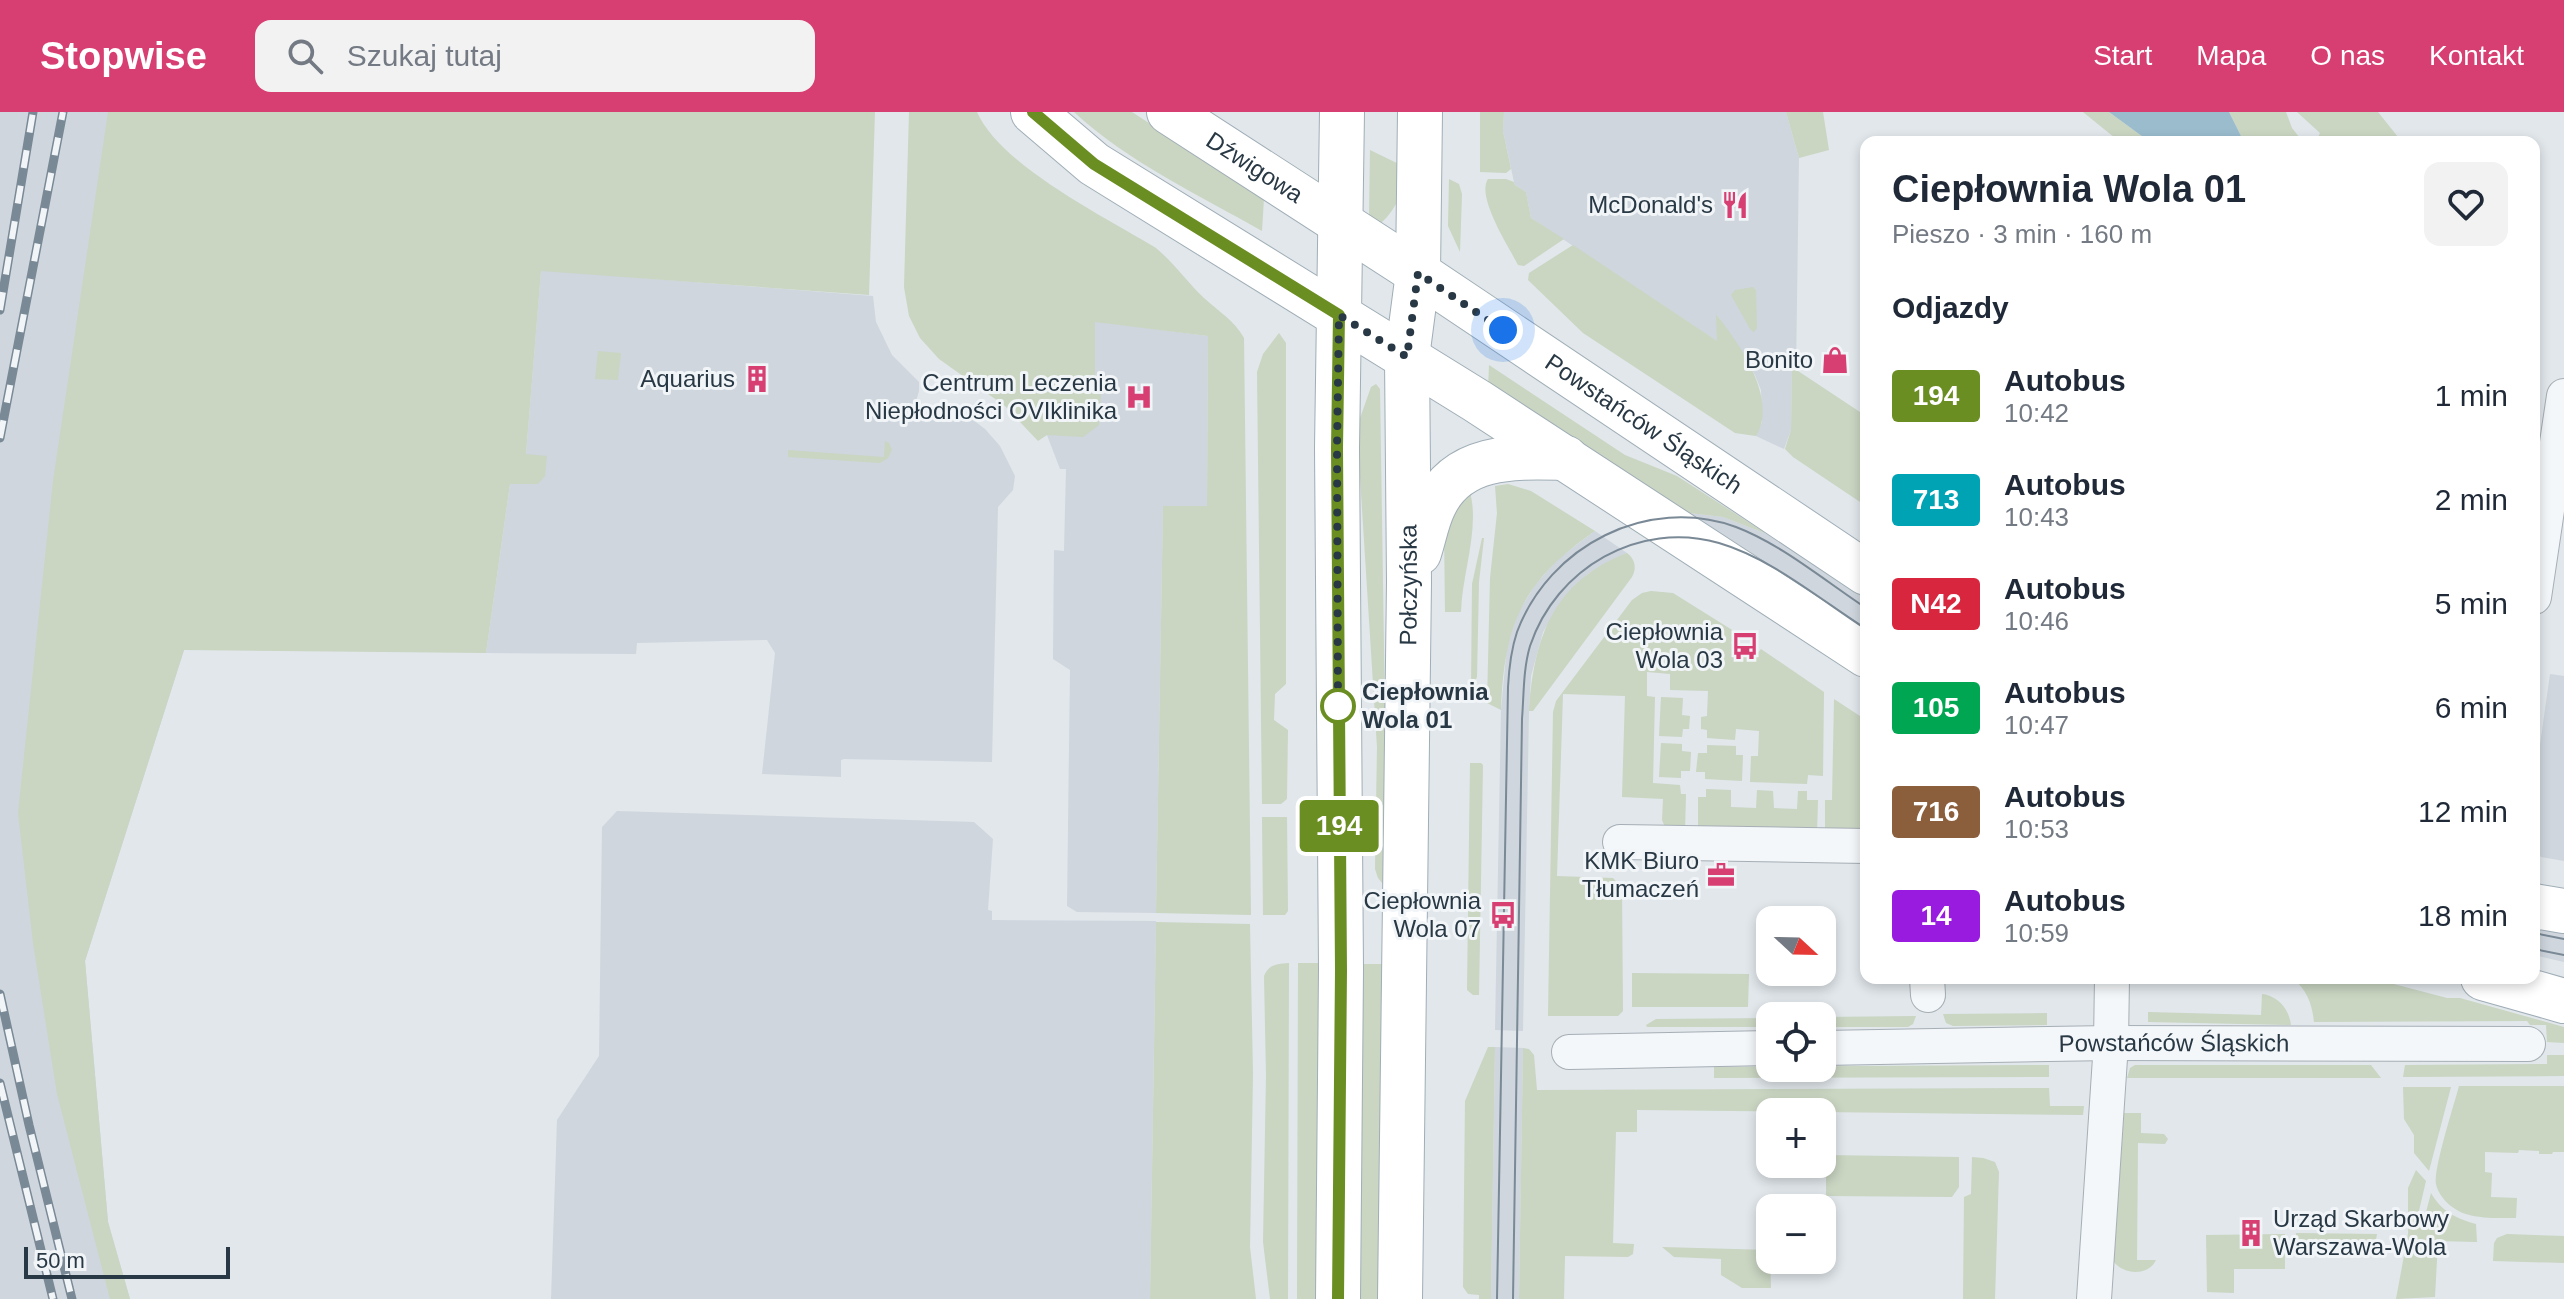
<!DOCTYPE html>
<html lang="pl">
<head>
<meta charset="utf-8">
<style>
  body { margin:0; font-family:Arial,sans-serif; background:#f2f2f3; color:#1f2937; height:100vh; display:flex; flex-direction:column; font-size:30px; white-space:nowrap }
  * { box-sizing:border-box; margin:0 }
  p { font-size:26px; color:#747a83 }
  .icon { flex:none; width:44px; height:44px; fill:none; stroke:currentColor; stroke-width:2; stroke-linecap:round; stroke-linejoin:round }
  .map { position:relative; flex:1; overflow:hidden }
  .drawer { position:absolute; left:1860px; top:24px; width:680px; height:848px; display:flex; flex-direction:column; background:#fff; border-radius:16px; box-shadow:0 4px 12px #0003 }
  .drawer>* { flex:none }
  .badge { padding:0 16px; border-radius:6px; font-size:28px; line-height:52px }
  .needle { width:52px; rotate:112deg }
  .tools { position:absolute; left:1756px; top:794px; display:grid; gap:16px }
  .tools a { display:grid; place-items:center; width:80px; height:80px; border-radius:16px; background:#fff; box-shadow:0 4px 12px #0003; font-size:40px }
  .scale { position:absolute; left:24px; bottom:20px; width:206px; box-sizing:border-box; padding-left:8px; border:4px solid #283844; border-top:0; font-size:22px; line-height:28px; white-space:nowrap; color:#283844; -webkit-text-stroke:6px #f1f5f8; paint-order:stroke }
  .you { position:absolute; width:40px; height:40px; margin:-20px; border:6px solid #fff; border-radius:50%; background:#1a73e8; box-shadow:0 0 0 12px #1a73e833 }
  .map>.badge { position:absolute; translate:-50% -50%; box-shadow:0 0 0 4px #fff }
  h2 { padding:0 32px; font-size:30px; line-height:72px }
  .round { display:grid; place-items:center; flex:none; width:84px; height:84px; border-radius:16px; background:#f2f2f3 }
  .summary { display:flex; align-items:center; justify-content:space-between; height:136px; padding:0 32px }
  h1 { font-size:38px; font-weight:700; line-height:60px }
  ul { padding:0; list-style:none }
  li { display:flex; align-items:center; gap:24px; height:104px; padding:0 32px }
  li div { flex:1 }
  li b { display:block; font-size:30px }
  li em { font-style:normal }
  li .badge { min-width:88px; font-weight:700; text-align:center }
  header { display:flex; align-items:center; gap:48px; box-sizing:border-box; height:112px; padding:0 40px; background:#d73f72; color:#fff }
  header strong { font-size:38px }
  nav { display:flex; gap:44px; margin-inline-start:auto; font-size:28px }
  .search { width:560px; height:72px; background:#f2f2f3; display:flex; align-items:center; gap:20px; box-sizing:border-box; padding:0 28px; border-radius:16px; color:#747a83; font-size:30px }
  .map>svg:first-child { display:block }
</style>
</head>
<body>
<header>
<strong>Stopwise</strong>
<div class="search"><svg class="icon" aria-label="search" viewBox="0 0 24 24"><circle cx="10" cy="10" r="6"/><path d="M15 15l6 6"/></svg>Szukaj tutaj</div>
<nav><a>Start</a><a>Mapa</a><a>O nas</a><a>Kontakt</a></nav>
</header>
<div class="map">
<svg width="2564" height="1187" viewBox="0 0 2564 1187">
  <rect width="100%" height="100%" fill="#e1e7eb"/>
  <!-- built -->
  <path fill="#cfd6dd" d="M 0,0 L 168,0 L 184,538 L 85,849 L 108,1110 L 130,1187 L 0,1187 Z
    M 1504,0 L 1786,0 L 1799,46 L 1796,258 L 1792,256 L 1791,318 L 1784,337 L 1756,324 L 1762,310 L 1761,278 L 1755,263 L 1719,206 L 1718,230 L 1531,106 L 1526,80 L 1515,73 L 1514,70 L 1503,19 Z
    M 541,158 L 873,184 L 876,210 L 892,243 L 919,270 L 919,279 L 914,296 L 936,309 L 950,301 L 968,304 L 985,317 L 1000,334 L 1015,364 L 1013,378 L 998,395 L 992,650 L 844,647 L 841,648 L 841,665 L 762,662 L 775,541 L 767,528 L 637,531 L 636,542 L 486,541 L 510,372 L 526,342 Z
    M 1094,209 L 1208,224 L 1207,395 L 1163,395 L 1156,801 L 1077,800 L 1067,794 L 1070,558 L 1053,547 L 1054,438 L 1064,439 L 1066,357 L 1060,357 L 1047,323 Z
    M 1672,399 L 1723,405 L 1767,422 L 1866,487 L 1866,527 Z
    M 1595,419 L 1627,441 L 1588,462 L 1565,485 L 1543,520 L 1531,564 L 1529,599 L 1523,919 L 1495,918 L 1501,598 L 1507,533 L 1519,499 L 1535,473 L 1559,446 Z
    M 2550,562 L 2564,564 L 2564,749 L 2541,745 L 2534,737 L 2534,675 Z
    M 617,699 L 974,710 L 993,727 L 988,798 L 992,799 L 992,808 L 1156,809 L 1150,1187 L 551,1187 L 557,1008 L 599,944 L 602,715 Z
    M 2534,813 L 2564,820 L 2564,850 L 2534,843 Z
    M 1495,935 L 1523,936 L 1519,1187 L 1491,1187 Z"/>
  <!-- green -->
  <path fill="#cad5c2" d="M 108,0 L 875,0 L 869,183 L 541,159 L 526,342 L 547,344 L 545,364 L 538,372 L 510,372 L 486,541 L 184,538 L 85,849 L 108,1110 L 130,1187 L 110,1187 L 57,982 L 33,831 L 18,701 L 53,369 Z
    M 909,0 L 977,0 C 1001,54 1105,105 1156,136 C 1174,151 1187,170 1204,186 C 1218,199 1235,209 1244,226 L 1251,803 L 1156,801 L 1163,394 L 1207,394 L 1208,224 L 1095,210 L 1095,280 L 1101,280 L 1099,313 L 1083,325 L 1047,323 L 1038,329 L 1005,294 L 939,247 L 920,226 L 909,204 L 904,175 Z
    M 1074,0 L 1132,0 L 1264,86 L 1262,119 C 1199,83 1128,50 1074,0 Z
    M 1480,0 L 1504,0 L 1503,19 L 1511,57 L 1506,61 L 1480,60 Z
    M 1786,0 L 1823,0 L 1829,38 L 1799,46 Z
    M 2083,0 L 2109,0 L 2150,30 L 2120,30 Z
    M 2229,0 L 2286,0 L 2292,16 L 2303,30 L 2244,30 Z
    M 2297,0 L 2378,0 L 2402,30 L 2316,30 L 2320,21 Z
    M 1370,38 L 1407,56 C 1404,77 1397,97 1381,111 L 1369,106 Z
    M 1449,67 L 1459,72 L 1462,82 L 1460,140 L 1448,114 Z
    M 1488,67 L 1506,67 L 1514,70 L 1515,73 L 1526,80 L 1531,106 L 1564,127 L 1524,154 L 1518,153 C 1509,135 1476,85 1488,67 Z
    M 1573,133 L 1717,229 L 1716,203 L 1719,206 C 1741,234 1778,288 1756,324 L 1735,321 L 1583,221 L 1528,168 L 1529,161 Z
    M 1753,175 L 1756,178 L 1757,216 L 1754,220 L 1750,217 L 1731,183 L 1735,178 Z
    M 1279,221 L 1286,231 L 1286,572 L 1275,582 L 1274,608 L 1288,618 L 1287,687 L 1281,692 L 1262,692 L 1257,260 L 1263,242 Z
    M 598,239 L 621,241 L 618,268 L 595,267 Z
    M 1489,253 L 1625,343 L 1677,364 L 1767,422 L 1723,405 L 1672,399 L 1488,279 Z
    M 1792,255 L 1866,304 L 1866,394 L 1793,345 L 1785,337 L 1791,318 Z
    M 1376,272 L 1380,277 L 1387,729 L 1383,772 L 1378,766 L 1375,757 L 1377,635 L 1360,365 L 1359,309 L 1371,275 Z
    M 885,329 L 889,331 L 892,338 L 888,346 L 880,351 L 788,345 L 788,338 L 884,345 Z
    M 1508,372 L 1531,379 L 1595,419 C 1523,469 1504,511 1501,598 L 1487,591 L 1490,466 L 1497,401 L 1495,374 Z
    M 1469,377 C 1481,413 1462,461 1461,500 L 1445,500 L 1444,417 Z
    M 1482,426 L 1484,426 L 1479,470 L 1477,565 L 1471,577 L 1472,472 Z
    M 1627,441 C 1635,447 1637,456 1632,465 L 1533,599 L 1529,599 C 1534,525 1553,470 1627,441 Z
    M 1651,479 L 1673,481 L 1737,521 L 1731,531 L 1754,545 L 1761,537 L 1824,580 L 1823,664 L 1808,663 L 1807,672 L 1750,670 L 1751,644 L 1758,644 L 1759,619 L 1736,617 L 1735,628 L 1707,626 L 1707,618 L 1701,617 L 1701,605 L 1707,604 L 1708,579 L 1670,578 L 1670,562 L 1647,560 L 1647,584 L 1655,585 L 1653,671 L 1680,673 L 1681,682 L 1686,682 L 1685,720 L 1665,715 L 1662,708 L 1663,687 L 1622,685 L 1625,584 L 1563,582 L 1557,764 L 1613,766 L 1622,776 L 1623,899 L 1618,904 L 1548,904 L 1553,600 L 1556,589 L 1632,488 L 1642,481 Z
    M 1661,585 L 1683,586 L 1682,603 L 1690,604 L 1689,617 L 1683,617 L 1682,625 L 1659,624 Z
    M 1834,587 L 1866,608 L 1866,722 L 1825,721 L 1825,688 L 1832,688 Z
    M 1661,631 L 1682,632 L 1682,639 L 1691,640 L 1690,659 L 1681,659 L 1681,666 L 1659,665 Z
    M 1707,633 L 1736,634 L 1736,643 L 1743,643 L 1742,669 L 1705,667 L 1705,660 L 1696,660 L 1698,641 L 1707,641 Z
    M 1470,651 L 1481,651 L 1483,653 L 1479,883 L 1473,883 L 1467,878 Z
    M 1706,677 L 1731,678 L 1731,695 L 1756,696 L 1757,678 L 1773,679 L 1774,696 L 1797,697 L 1798,679 L 1807,679 L 1807,688 L 1818,688 L 1817,722 L 1698,720 L 1698,685 L 1706,685 Z
    M 1262,705 L 1287,705 L 1288,799 L 1285,803 L 1263,803 Z
    M 1156,810 L 1250,812 L 1253,962 L 1250,1135 L 1256,1187 L 1150,1187 Z
    M 1289,851 L 1288,1187 L 1270,1187 L 1263,1130 L 1266,963 L 1264,864 C 1269,852 1277,852 1289,851 Z
    M 1298,851 L 1319,851 L 1316,1187 L 1297,1187 Z
    M 1363,852 L 1385,852 L 1379,1187 L 1357,1187 Z
    M 1632,861 L 1749,862 L 1748,895 L 1632,895 Z
    M 2293,866 L 2371,866 L 2447,886 L 2460,886 L 2564,915 L 2564,931 L 2547,930 L 2546,913 L 2530,913 L 2527,909 L 2314,910 C 2312,891 2307,879 2293,866 Z
    M 2262,882 C 2278,884 2289,897 2291,913 L 2148,910 L 2148,900 L 2261,903 Z
    M 2047,901 L 2047,913 L 1953,914 L 1946,911 L 1943,902 Z
    M 1916,904 L 1913,912 L 1908,915 L 1822,915 L 1822,905 Z
    M 1770,906 L 1770,915 L 1647,915 L 1646,913 L 1656,907 Z
    M 1488,935 L 1495,935 L 1491,1187 L 1479,1187 L 1479,1183 L 1468,1182 L 1463,1175 L 1465,989 Z
    M 1523,936 L 1529,937 L 1534,943 L 1537,978 L 2049,976 L 2050,994 L 2084,994 L 2083,1003 L 1637,998 L 1637,1020 L 1616,1020 L 1613,1131 L 1634,1132 L 1633,1142 L 1628,1145 L 1565,1144 L 1564,1187 L 1519,1187 Z
    M 2547,943 L 2564,943 L 2564,964 L 2403,965 L 2405,953 L 2547,952 Z
    M 2049,953 L 2049,965 L 1714,966 L 1714,955 Z
    M 2135,953 L 2371,953 L 2381,966 L 2127,966 L 2130,956 Z
    M 2459,974 L 2564,974 L 2564,1040 L 2553,1040 L 2552,1042 L 2539,1042 L 2539,1039 L 2519,1038 L 2518,1041 L 2485,1040 L 2485,1060 L 2492,1061 L 2491,1085 L 2517,1086 L 2516,1106 C 2500,1106 2482,1107 2466,1102 C 2453,1098 2439,1086 2436,1072 C 2433,1058 2454,993 2459,974 Z
    M 2403,975 L 2451,975 L 2429,1059 L 2414,1041 L 2414,1023 L 2404,1007 Z
    M 2124,1001 L 2141,1001 L 2141,1021 L 2164,1022 L 2168,1027 L 2165,1032 L 2138,1031 L 2137,1148 L 2156,1148 C 2149,1164 2124,1163 2114,1150 Z
    M 1826,1043 L 1959,1045 L 1959,1075 L 1952,1085 L 1826,1084 Z
    M 1972,1045 L 1983,1046 L 1995,1050 L 1999,1060 L 1995,1187 L 1963,1187 L 1964,1085 L 1971,1082 Z
    M 2416,1058 L 2426,1069 L 2418,1103 L 2425,1104 L 2431,1081 C 2441,1099 2457,1107 2476,1112 L 2477,1130 L 2438,1129 L 2435,1185 L 2396,1187 L 2408,1122 L 2408,1076 Z
    M 2296,1121 L 2377,1122 L 2375,1133 L 2370,1138 L 2352,1138 L 2352,1132 L 2296,1133 Z
    M 2285,1122 L 2285,1157 L 2234,1157 L 2234,1181 L 2207,1180 L 2206,1123 Z
    M 2507,1122 L 2564,1124 L 2564,1151 L 2493,1149 L 2494,1131 L 2497,1126 Z
    M 1662,1135 L 1770,1138 L 1771,1176 L 1742,1176 L 1721,1163 L 1721,1147 L 1674,1145 Z"/>
  <!-- water -->
  <path fill="#9abccd" d="M 2109,0 L 2229,0 L 2244,30 L 2150,30 Z"/>
  <g fill="none" stroke-linecap="round" stroke-linejoin="round">
    <!-- minor casing -->
    <g stroke="#a6afb6" stroke-width="36">
      <g id="minor">
        <path d="M 2534,485 L 2564,284"/>
        <path d="M 1620,730 L 1866,734"/>
        <path d="M 1927,866 L 1928,883"/>
        <path id="s1" d="M 1822,936 L 2111,931 L 2528,932"/>
        <path d="M 1569,940 L 1770,936"/>
        <path d="M 2094,1187 L 2111,931 L 2112,866"/>
      </g>
    </g>
    <!-- major casing -->
    <g stroke="#a0aeb7" stroke-width="46">
      <g id="major">
        <path d="M 1033,0 L 1094,52 L 1477,289 L 1866,543"/>
        <path id="s2" d="M 1169,0 L 1418,161 L 1866,461"/>
        <path d="M 1419,441 C 1424,426 1427,408 1434,394 C 1458,341 1518,345 1566,346"/>
        <path d="M 2534,794 L 2564,799"/>
        <path d="M 2483,866 L 2564,889"/>
        <path d="M 1338,1187 L 1341,858 L 1337,336 L 1342,0"/>
        <path id="s3" d="M 1400,1187 L 1409,470 L 1407,245 L 1418,161 L 1420,0"/>
      </g>
    </g>
    <!-- minor -->
    <use href="#minor" stroke="#f4f7f9" stroke-width="34"/>
    <!-- major -->
    <use href="#major" stroke="#fff" stroke-width="44"/>
    <!-- tram -->
    <path stroke="#7a8996" stroke-width="2" d="M 2534,821 L 2564,827
      M 2534,837 L 2564,843
      M 1497,1187 L 1508,575 C 1509,556 1511,538 1517,520 C 1549,434 1647,383 1736,415 C 1781,432 1825,469 1866,496
      M 1513,1187 L 1522,607 C 1524,582 1523,558 1530,534 C 1556,456 1639,408 1719,431 C 1771,446 1821,488 1866,517"/>
    <!-- rail casing -->
    <g stroke="#7a8996" stroke-width="9">
      <path id="rail" d="M 0,198 L 33,0
        M 0,326 L 63,0
        M 0,882 L 29,1013 L 72,1187
        M 0,971 L 53,1187"/>
    </g>
    <!-- rail -->
    <use href="#rail" stroke="#f1f5f8" stroke-width="6" stroke-dasharray="18" stroke-linecap="butt"/>
  </g>
  <g fill="none" stroke-linecap="round" stroke-linejoin="round">
    <!-- line casing -->
    <g stroke="#fff" stroke-width="18">
      <path id="line" d="M 1033,0 L 1094,52 L 1339,203 L 1337,336 L 1341,858 L 1338,1187"/>
    </g>
    <!-- line -->
    <use href="#line" stroke="#6b8e23" stroke-width="12"/>
    <!-- walk -->
    <path stroke="#283844" stroke-width="8" stroke-dasharray="0 14.4" d="M 1338,594 L 1338,598 L 1337,336 L 1339,203 L 1407,245 L 1418,161 L 1503,218"/>
  </g>
  <!-- icons -->
  <defs>
    <g id="restaurant-bare" transform="scale(2.16)"><path d="M-5-6h1v4h1v-4h1v4h1v-4h1v5L-1.5 .5V6h-2V.5L-5-1ZM5-6V6H3V1.5H1.5Q1.5-4 5-6Z" fill="#d73f72" stroke="#f1f5f8" stroke-width="2.5" paint-order="stroke"/></g>
    <g id="shop-bare" transform="scale(2.16)"><path d="M-5-2.5h2.3a2.7 3.5 0 0 1 5.4 0H5L5.5 6h-11ZM-1.5-2.5h3a1.5 2.3 0 0 0-3 0Z" fill="#d73f72" stroke="#f1f5f8" stroke-width="2.5" paint-order="stroke"/></g>
    <g id="building-bare" transform="scale(2.16)"><path d="M-4-6H4V6H1V3H-1V6H-4ZM-2.5-4.3h1.7v1.8h-1.7ZM.8-4.3h1.7v1.8H.8ZM-2.5-1h1.7V.8h-1.7ZM.8-1h1.7V.8H.8Z" fill="#d73f72" stroke="#f1f5f8" stroke-width="2.5" paint-order="stroke"/></g>
    <g id="hospital-bare" transform="scale(2.16)"><path d="M-5-5h3v3.5h4V-5h3V5h-3V1.5h-4V5h-3Z" fill="#d73f72" stroke="#f1f5f8" stroke-width="2.5" paint-order="stroke"/></g>
    <g id="bus-bare" transform="scale(2.16)"><path d="M-5-6H5V4H4V6H2V4H-2V6H-4V4H-5ZM-3.5-4V0h7V-4ZM-3.5 1.2v1.5H-2V1.2ZM2 1.2v1.5H3.5V1.2Z" fill="#d73f72" stroke="#f1f5f8" stroke-width="2.5" paint-order="stroke"/></g>
    <g id="office-bare" transform="scale(2.16)"><path d="M-6-3h4V-5.5h4V-3h4V5H-6ZM-1-4.5V-3h2v-1.5ZM-6 0V1H6V0Z" fill="#d73f72" stroke="#f1f5f8" stroke-width="2.5" paint-order="stroke"/></g>
  </defs>
  <g fill-rule="evenodd">
    <use href="#restaurant-bare" x="1735" y="93"/>
    <use href="#shop-bare" x="1835" y="248"/>
    <use href="#building-bare" x="757" y="267"/>
    <use href="#hospital-bare" x="1139" y="285"/>
    <use href="#bus-bare" x="1745" y="534"/>
    <use href="#office-bare" x="1721" y="763"/>
    <use href="#bus-bare" x="1503" y="803"/>
    <use href="#building-bare" x="2251" y="1121"/>
  </g>
  <!-- markers -->
  <circle fill="#fff" stroke="#6b8e23" stroke-width="4" cx="1338" cy="594" r="16"/>
  <g text-anchor="middle" stroke-width="6" stroke-linejoin="round" paint-order="stroke">
    <!-- street labels -->
    <g font-size="24" fill="#283844" stroke="#f1f5f8">
      <text dy="8" stroke="none"><textPath href="#s2" startOffset="102">Dźwigowa</textPath></text>
      <text dy="8" stroke="none"><textPath href="#s2" startOffset="568">Powstańców Śląskich</textPath></text>
      <text dy="8" stroke="none"><textPath href="#s3" startOffset="714">Połczyńska</textPath></text>
      <text dy="8" stroke="none"><textPath href="#s1" startOffset="352">Powstańców Śląskich</textPath></text>
    </g>
    <!-- poi labels -->
    <g font-size="24" fill="#283844" stroke="#f1f5f8" text-anchor="end">
      <text x="1713" y="101">McDonald's</text>
      <text x="1813" y="256">Bonito</text>
      <text x="735" y="275">Aquarius</text>
      <text x="1117" y="279">Centrum Leczenia<tspan x="1117" dy="28">Niepłodności OVIklinika</tspan></text>
      <text x="1723" y="528">Ciepłownia<tspan x="1723" dy="28">Wola 03</tspan></text>
      <text x="1699" y="757">KMK Biuro<tspan x="1699" dy="28">Tłumaczeń</tspan></text>
      <text x="1481" y="797">Ciepłownia<tspan x="1481" dy="28">Wola 07</tspan></text>
      <text x="2273" y="1115" text-anchor="start">Urząd Skarbowy<tspan x="2273" dy="28">Warszawa-Wola</tspan></text>
    </g>
    <!-- stop labels -->
    <g font-size="24" font-weight="bold" fill="#283844" stroke="#f1f5f8" text-anchor="start">
      <text x="1362" y="588">Ciepłownia<tspan x="1362" dy="28">Wola 01</tspan></text>
    </g>
  </g>
</svg>
<div class="tools">
<a><svg class="needle" viewBox="-14 -14 28 28"><path d="M0-13l5 13h-10z" fill="#e53935"/><path d="M0 13l5-13h-10z" fill="#747a83"/></svg></a>
<a><svg class="icon" aria-label="locate" viewBox="0 0 24 24"><circle cx="12" cy="12" r="6"/><path d="M12 2v4M12 18v4M2 12h4M18 12h4"/></svg></a>
<a>+</a>
<a>−</a>
</div>
<div class="scale">50 m</div>
<div class="you" style="left:1503px;top:218px"></div>
<b class="badge" style="left:1339px;top:714px;background:#6b8e23;color:#fff">194</b>
<section class="drawer">
<div class="summary"><div><h1>Ciepłownia Wola 01</h1><p>Pieszo · 3 min · 160 m</p></div><a class="round"><svg class="icon" aria-label="heart" viewBox="0 0 24 24"><path d="M12 20l-8-8c-3-5 5-10 8-4 3-6 11-1 8 4z"/></svg></a></div>
<h2>Odjazdy</h2>
<ul>
<li><span class="badge" style="background:#6b8e23;color:#fff">194</span><div><b>Autobus</b><p>10:42</p></div><em>1 min</em></li>
<li><span class="badge" style="background:#00a3b4;color:#fff">713</span><div><b>Autobus</b><p>10:43</p></div><em>2 min</em></li>
<li><span class="badge" style="background:#d7263d;color:#fff">N42</span><div><b>Autobus</b><p>10:46</p></div><em>5 min</em></li>
<li><span class="badge" style="background:#00a651;color:#fff">105</span><div><b>Autobus</b><p>10:47</p></div><em>6 min</em></li>
<li><span class="badge" style="background:#8b5e3c;color:#fff">716</span><div><b>Autobus</b><p>10:53</p></div><em>12 min</em></li>
<li><span class="badge" style="background:#991bdf;color:#fff">14</span><div><b>Autobus</b><p>10:59</p></div><em>18 min</em></li>
</ul>
</section>
</div>
</body>
</html>
